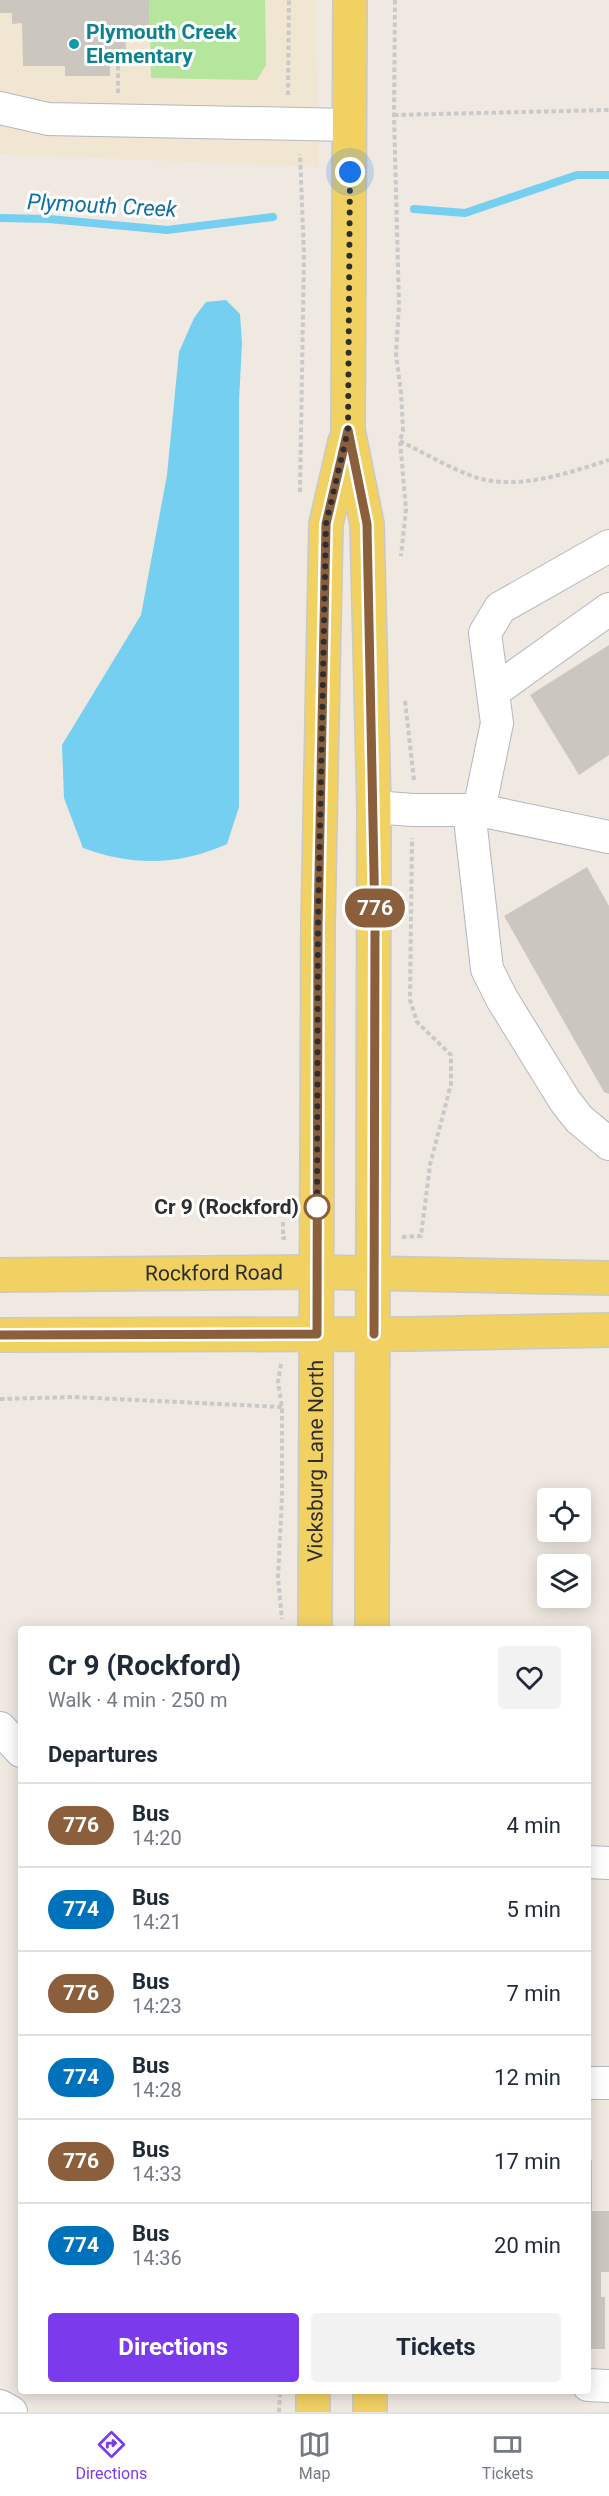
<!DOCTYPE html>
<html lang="en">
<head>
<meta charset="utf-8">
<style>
  body { margin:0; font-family:Roboto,sans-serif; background:#f2f2f3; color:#1f2937; height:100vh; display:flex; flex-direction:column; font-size:22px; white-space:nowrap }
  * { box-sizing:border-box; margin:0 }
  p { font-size:20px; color:#747a83 }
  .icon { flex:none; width:33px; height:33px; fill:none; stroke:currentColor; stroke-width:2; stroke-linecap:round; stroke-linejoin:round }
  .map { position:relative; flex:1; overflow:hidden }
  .panel { position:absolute; left:18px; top:1626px; width:573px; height:768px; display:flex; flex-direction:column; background:#fff; border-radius:6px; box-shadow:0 3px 15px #0003 }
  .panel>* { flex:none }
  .badge { padding:0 12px; border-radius:20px; font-size:21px; line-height:39px }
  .buttons { position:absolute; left:537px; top:1488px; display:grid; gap:12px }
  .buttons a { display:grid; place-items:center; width:54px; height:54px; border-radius:6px; background:#fff; box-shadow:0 3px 15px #0003; font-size:30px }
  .you { position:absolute; width:30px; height:30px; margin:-15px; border:4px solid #fff; border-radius:50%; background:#1a73e8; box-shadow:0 0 0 9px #1a73e833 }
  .map>.badge { position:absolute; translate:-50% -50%; box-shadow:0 0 0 3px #fff }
  h2 { padding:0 30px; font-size:22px; line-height:54px }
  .round { display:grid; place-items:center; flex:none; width:63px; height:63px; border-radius:6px; background:#f2f2f3 }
  .overview { display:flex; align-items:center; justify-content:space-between; height:102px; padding:0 30px }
  h1 { font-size:28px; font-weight:700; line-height:45px }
  .button { display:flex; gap:12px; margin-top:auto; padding:12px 30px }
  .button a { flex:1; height:69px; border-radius:6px; background:#7c3aed; color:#fff; font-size:24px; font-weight:700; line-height:69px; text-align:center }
  .button a+a { background:#f2f2f3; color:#1f2937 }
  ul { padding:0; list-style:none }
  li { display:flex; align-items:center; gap:18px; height:84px; padding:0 30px; border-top:2px solid #e0e1e3 }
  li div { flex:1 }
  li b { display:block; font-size:22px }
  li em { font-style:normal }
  li .badge { min-width:66px; font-weight:700; text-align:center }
  .dock { display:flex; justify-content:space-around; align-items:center; height:84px; border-top:2px solid #e0e1e3; background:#fff; font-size:16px; color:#747a83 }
  .dock a { display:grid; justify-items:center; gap:3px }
  .dock .active { color:#7c3aed }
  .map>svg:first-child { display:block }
</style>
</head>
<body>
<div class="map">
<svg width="609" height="2412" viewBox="0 0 609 2412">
  <rect width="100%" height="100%" fill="#efe9e1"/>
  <!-- education -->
  <path fill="#f0e6d1" d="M 0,0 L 315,0 L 319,167 L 0,154 Z"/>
  <!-- green -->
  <path fill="#b6e59e" d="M 149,0 L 265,0 L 266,65 L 257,80 L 151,78 Z"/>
  <!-- water -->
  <path fill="#75cff0" d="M 226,300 L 240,314 L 242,343 L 239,401 L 239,807 L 227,844 C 178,866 133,866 83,848 L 64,798 L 62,745 L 141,615 L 167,475 L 179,352 L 194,318 L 206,302 Z"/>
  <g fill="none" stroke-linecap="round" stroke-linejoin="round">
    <!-- stream -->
    <path stroke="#75cff0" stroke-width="8" d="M 414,209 L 465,213 L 577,175 L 609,175
      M 0,218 L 49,219 L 167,230 L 273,217"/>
  </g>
  <!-- building -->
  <path fill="#cbc7bf" d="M 0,0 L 149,0 L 150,36 L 125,36 L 126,51 L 110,52 L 110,76 L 65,76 L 65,66 L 23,66 L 22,23 L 12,24 L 12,13 L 0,13 Z
    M 609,645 L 609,755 L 579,775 L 530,695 Z
    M 587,867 L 609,906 L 609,1094 L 604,1092 L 504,916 Z
    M 588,2160 L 592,2160 L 592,2211 L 609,2211 L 609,2272 L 601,2272 L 601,2297 L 605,2297 L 605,2349 L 588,2349 Z"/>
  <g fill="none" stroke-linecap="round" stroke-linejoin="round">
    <!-- minor casing -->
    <g stroke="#b4b7c1" stroke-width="34">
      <path id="minor" d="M 0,108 L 48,119 L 350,125
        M 493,692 L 609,609
        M 374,807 L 413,810 L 479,810 L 497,723 L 485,633 L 500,608 L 609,546
        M 469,810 L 487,969 L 502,999 L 565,1101 L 579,1119 L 609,1144
        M 479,810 L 609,837
        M 0,1728 L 21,1751
        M 588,1862 L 609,1863
        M 588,2083 L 609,2083
        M 588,2385 L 609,2386
        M 0,2406 L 11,2412"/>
    </g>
    <!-- major casing -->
    <g stroke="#c9c9c9" stroke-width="36">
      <g id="major">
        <path d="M 350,0 L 348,430 L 367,524 L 374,807 L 372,1629"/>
        <path id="s1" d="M 0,1275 L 315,1272 L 609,1278"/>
        <path d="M 0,1335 L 409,1334 L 609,1330"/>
        <path id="s2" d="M 315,1629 L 318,925 L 323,670 L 326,524 L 345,442"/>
        <path d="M 313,2412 L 313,2391"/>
        <path d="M 370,2412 L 370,2391"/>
      </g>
    </g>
    <!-- path -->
    <path stroke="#c9c9c9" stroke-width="4" stroke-dasharray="4.5 3" stroke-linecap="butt" d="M 395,0 L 394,115 L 399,305 L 396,354 L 401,393 L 403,430 L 400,441 L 406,509 L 401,556
      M 118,51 L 118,93
      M 288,95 L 289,0
      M 394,115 L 609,110
      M 400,441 C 424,453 448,467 472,476 C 515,492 568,473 609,460
      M 300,492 L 304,254 L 300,154
      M 405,701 L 414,780
      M 283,1222 L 283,1238 L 286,1238
      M 402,1237 L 421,1236 L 430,1165 L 451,1084 L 451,1055 L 417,1022 L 410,1000 L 412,838
      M 281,1364 L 278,1382 L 282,1407 L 282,1497 L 278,1578 L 282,1619
      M 0,1399 L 74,1397 L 282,1407
      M 279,2412 L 280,2395"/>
    <!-- minor -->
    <use href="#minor" stroke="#fff" stroke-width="32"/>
    <!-- major -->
    <use href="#major" stroke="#f2d163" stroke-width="33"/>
  </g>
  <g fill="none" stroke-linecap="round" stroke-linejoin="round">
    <!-- line casing -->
    <g stroke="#fff" stroke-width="14">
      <path id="line" d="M 0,1335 L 317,1334 L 318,926 L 326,524 L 348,430 L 367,524 L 375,923 L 374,1334"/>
    </g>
    <!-- line -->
    <use href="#line" stroke="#8b5e3c" stroke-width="9"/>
    <!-- walk -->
    <path stroke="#2e2e2e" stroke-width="6" stroke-dasharray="0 10.8" d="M 317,1207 L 317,1216 L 318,926 L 326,524 L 348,430 L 350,172"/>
  </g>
  <!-- markers -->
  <circle fill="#0f9aa8" stroke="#fff" stroke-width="2" cx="74" cy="44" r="6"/>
  <circle fill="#fff" stroke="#8b5e3c" stroke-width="3" cx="317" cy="1207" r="12"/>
  <g text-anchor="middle" stroke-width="6" stroke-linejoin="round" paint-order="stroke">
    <!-- culture labels -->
    <g font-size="21" font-weight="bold" fill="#0d838f" stroke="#fff" text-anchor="start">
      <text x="86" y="39">Plymouth Creek<tspan x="86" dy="24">Elementary</tspan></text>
    </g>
    <!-- stop labels -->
    <g font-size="21" font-weight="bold" fill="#2e2e2e" stroke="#fff" text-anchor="end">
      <text x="299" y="1214">Cr 9 (Rockford)</text>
    </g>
    <!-- street labels -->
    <g font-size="21" fill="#2e2e2e" stroke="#fff">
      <text dy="7" stroke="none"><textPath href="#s1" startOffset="214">Rockford Road</textPath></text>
      <text dy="7" stroke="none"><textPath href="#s2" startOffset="168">Vicksburg Lane North</textPath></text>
    </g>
    <!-- water labels -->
    <g font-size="22" font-style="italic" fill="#0d6fa3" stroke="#fff">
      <text transform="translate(102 205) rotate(3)" y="8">Plymouth Creek</text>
    </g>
  </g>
</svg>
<div class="buttons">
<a><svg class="icon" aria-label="locate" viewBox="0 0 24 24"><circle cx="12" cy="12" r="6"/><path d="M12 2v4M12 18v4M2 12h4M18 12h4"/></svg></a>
<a><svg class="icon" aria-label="layers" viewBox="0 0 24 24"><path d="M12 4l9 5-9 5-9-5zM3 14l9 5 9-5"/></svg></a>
</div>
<div class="you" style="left:350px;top:172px"></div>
<b class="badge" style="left:375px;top:908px;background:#8b5e3c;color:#fff">776</b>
<section class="panel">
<div class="overview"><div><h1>Cr 9 (Rockford)</h1><p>Walk · 4 min · 250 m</p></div><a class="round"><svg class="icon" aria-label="heart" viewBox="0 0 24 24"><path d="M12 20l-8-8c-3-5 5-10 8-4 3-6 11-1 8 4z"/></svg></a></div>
<h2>Departures</h2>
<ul>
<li><span class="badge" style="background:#8b5e3c;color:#fff">776</span><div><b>Bus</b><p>14:20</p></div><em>4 min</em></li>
<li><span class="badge" style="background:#0072bc;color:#fff">774</span><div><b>Bus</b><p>14:21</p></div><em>5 min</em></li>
<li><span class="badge" style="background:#8b5e3c;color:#fff">776</span><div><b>Bus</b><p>14:23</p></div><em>7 min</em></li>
<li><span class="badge" style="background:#0072bc;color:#fff">774</span><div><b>Bus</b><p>14:28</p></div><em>12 min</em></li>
<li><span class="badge" style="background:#8b5e3c;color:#fff">776</span><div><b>Bus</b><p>14:33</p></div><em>17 min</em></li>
<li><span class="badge" style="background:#0072bc;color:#fff">774</span><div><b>Bus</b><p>14:36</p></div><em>20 min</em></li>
</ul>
<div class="button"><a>Directions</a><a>Tickets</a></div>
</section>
</div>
<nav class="dock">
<a class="active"><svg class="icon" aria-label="directions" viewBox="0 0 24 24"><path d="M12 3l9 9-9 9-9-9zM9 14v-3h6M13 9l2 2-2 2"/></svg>Directions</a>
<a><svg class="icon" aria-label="map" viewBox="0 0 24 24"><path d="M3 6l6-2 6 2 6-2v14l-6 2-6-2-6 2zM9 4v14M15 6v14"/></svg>Map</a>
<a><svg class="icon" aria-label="tickets" viewBox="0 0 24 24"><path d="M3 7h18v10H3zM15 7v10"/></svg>Tickets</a>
</nav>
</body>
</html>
